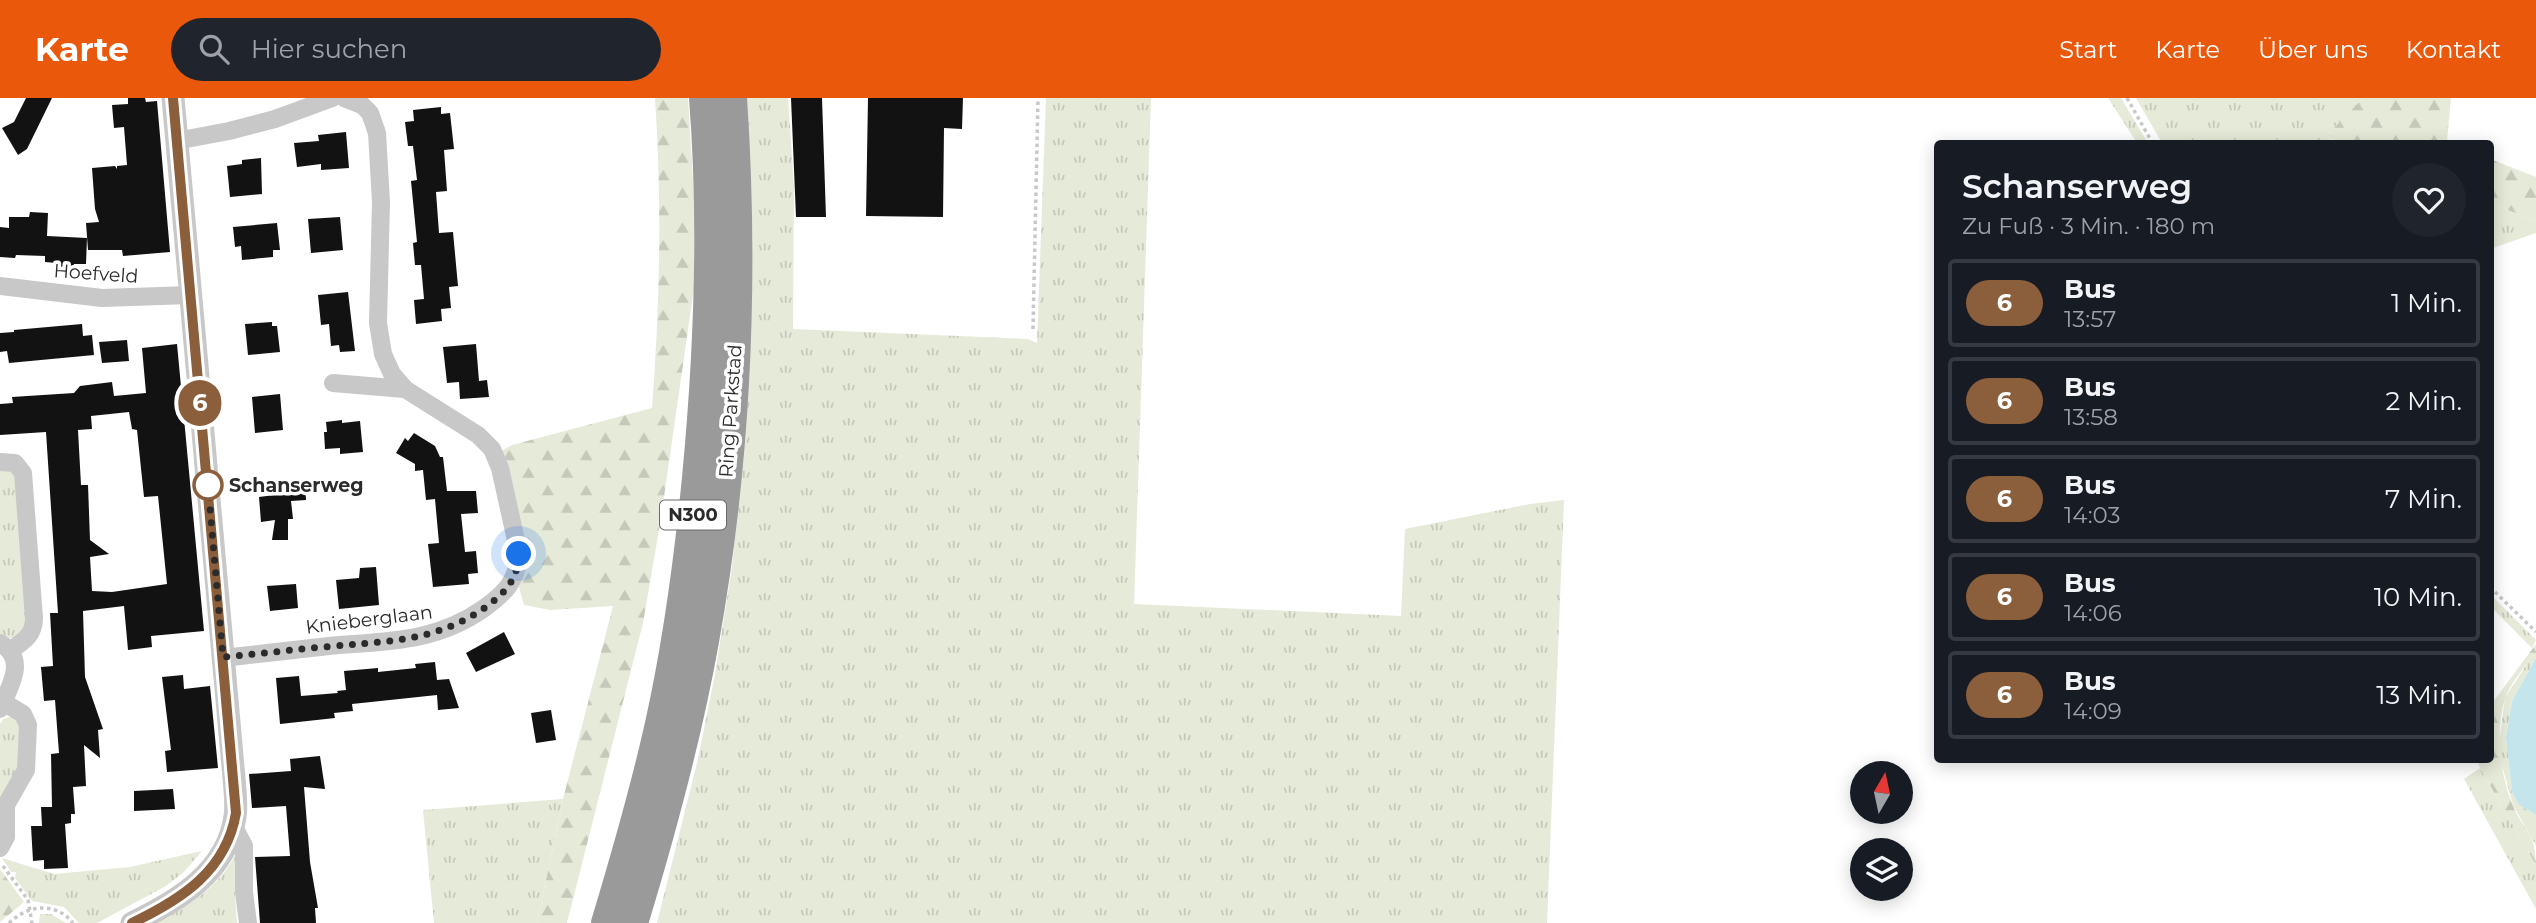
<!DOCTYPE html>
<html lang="de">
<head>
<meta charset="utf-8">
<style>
  body { margin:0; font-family:Montserrat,sans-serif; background:#20242c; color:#f1f3f6; height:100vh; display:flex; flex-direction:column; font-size:26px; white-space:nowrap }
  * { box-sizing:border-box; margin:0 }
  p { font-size:23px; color:#9ea1a6 }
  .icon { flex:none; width:38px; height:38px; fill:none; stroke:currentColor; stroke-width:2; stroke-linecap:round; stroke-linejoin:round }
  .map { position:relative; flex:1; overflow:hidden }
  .side { position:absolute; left:1934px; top:42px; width:560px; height:623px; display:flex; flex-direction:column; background:#171b24; border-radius:7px; box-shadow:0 4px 18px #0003 }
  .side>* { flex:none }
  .badge { padding:0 14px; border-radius:23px; font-size:24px; line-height:46px }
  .needle { width:46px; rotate:9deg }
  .controls { position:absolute; left:1850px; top:663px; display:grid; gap:14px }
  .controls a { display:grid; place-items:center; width:63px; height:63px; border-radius:50%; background:#171b24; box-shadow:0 4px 18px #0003; font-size:35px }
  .you { position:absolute; width:35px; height:35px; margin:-18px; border:5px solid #fff; border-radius:50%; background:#1a73e8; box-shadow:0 0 0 10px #1a73e833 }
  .map>.badge { position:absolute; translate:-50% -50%; box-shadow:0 0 0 4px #fff }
  .round { display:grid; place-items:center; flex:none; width:74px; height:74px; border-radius:37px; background:#20242c }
  .head { display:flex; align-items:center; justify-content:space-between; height:119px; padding:0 28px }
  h1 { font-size:33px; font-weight:600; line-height:52px }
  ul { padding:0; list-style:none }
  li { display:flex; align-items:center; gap:21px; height:88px; margin:0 14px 10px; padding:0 14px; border:4px solid #363941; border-radius:7px }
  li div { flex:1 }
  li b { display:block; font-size:26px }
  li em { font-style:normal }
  li .badge { min-width:77px; font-weight:700; text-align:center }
  header { display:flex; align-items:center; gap:42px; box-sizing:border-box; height:98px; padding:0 35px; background:#ea580c; color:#fff }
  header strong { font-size:33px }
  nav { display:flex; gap:38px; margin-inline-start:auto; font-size:24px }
  .search { width:490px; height:63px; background:#20242c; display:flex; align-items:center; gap:18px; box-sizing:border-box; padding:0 24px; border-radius:38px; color:#9ea1a6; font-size:26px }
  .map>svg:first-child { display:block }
</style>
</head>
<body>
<header>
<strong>Karte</strong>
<div class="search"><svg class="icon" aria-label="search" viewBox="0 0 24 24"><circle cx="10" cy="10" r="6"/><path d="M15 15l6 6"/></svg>Hier suchen</div>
<nav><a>Start</a><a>Karte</a><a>Über uns</a><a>Kontakt</a></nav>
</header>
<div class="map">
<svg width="2536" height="825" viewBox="0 0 2536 825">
  <defs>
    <pattern id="grass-tufts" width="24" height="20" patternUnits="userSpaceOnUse" patternTransform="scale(1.75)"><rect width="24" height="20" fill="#e6ead8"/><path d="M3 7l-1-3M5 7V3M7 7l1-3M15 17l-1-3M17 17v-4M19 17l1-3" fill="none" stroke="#c5c9ba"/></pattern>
    <pattern id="forest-firs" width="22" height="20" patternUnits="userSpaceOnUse" patternTransform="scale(1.75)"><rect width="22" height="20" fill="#e6ead8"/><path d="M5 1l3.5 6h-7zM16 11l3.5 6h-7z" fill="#c5c9ba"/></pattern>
  </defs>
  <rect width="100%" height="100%" fill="#fff"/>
  <!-- grass -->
  <path fill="url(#grass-tufts)" d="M 745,0 L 788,0 L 794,89 L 793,231 L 1027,241 L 1037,245 L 1046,0 L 1151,0 L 1134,506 L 1401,518 L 1405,431 L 1530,406 L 1564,402 L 1547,825 L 657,825 L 698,661 L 715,576 L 732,469 L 739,392 Z
    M 2108,0 L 2121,0 L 2148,45 L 2137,45 Z
    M 2136,0 L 2363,0 L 2326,38 L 2341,46 L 2162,45 Z
    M 2490,105 L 2536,123 L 2536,135 L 2490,151 Z
    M 0,369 L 4,369 L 17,378 L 26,531 C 16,540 13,543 0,537 Z
    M 2490,496 L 2536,542 L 2532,550 L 2490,508 Z
    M 2536,556 L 2536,560 L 2512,603 L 2506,639 L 2512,694 L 2519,707 L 2536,717 L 2536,748 L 2513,707 L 2498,653 L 2505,600 L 2528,564 Z
    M 13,618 L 19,623 L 20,669 L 0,704 L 0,626 L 3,621 Z
    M 2480,670 L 2536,767 L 2536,811 L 2464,681 Z
    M 563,701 L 537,825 L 434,825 L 423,712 Z
    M 202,753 L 184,774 L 166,788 L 97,825 L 79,825 L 64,809 L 32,803 L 15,780 L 16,774 L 11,774 L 2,760 L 54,776 L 130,769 Z
    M 237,754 L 235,797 L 237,825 L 156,825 C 190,806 219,790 237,754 Z
    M 40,816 L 51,816 L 66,825 L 39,825 Z"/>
  <!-- forest -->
  <path fill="url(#forest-firs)" d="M 655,0 L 688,0 L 694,98 L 694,190 L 661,420 L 643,525 L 567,825 L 537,825 L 563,701 L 613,508 L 550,512 L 524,507 L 519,489 L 526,470 L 526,456 L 501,353 L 512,347 L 652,310 C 660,207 662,103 655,0 Z
    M 2363,0 L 2451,0 L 2447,43 L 2452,45 L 2341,45 L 2326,38 Z
    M 2490,61 L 2536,79 L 2536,123 L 2490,105 Z
    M 2536,546 L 2536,556 C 2525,567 2510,586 2505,601 C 2495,632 2500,677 2513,708 C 2524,733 2536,735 2536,767 L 2480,670 L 2477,662 L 2490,662 L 2490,608 Z
    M 0,771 L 24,804 L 0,824 Z"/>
  <!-- water -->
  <path fill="#c3e5eb" d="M 2536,560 L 2536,717 L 2519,707 L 2512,694 L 2506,639 L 2512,603 Z"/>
  <!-- building -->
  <path fill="#121212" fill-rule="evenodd" d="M 26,0 L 52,0 L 27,51 L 18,57 L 2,30 L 14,24 Z
    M 128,0 L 145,0 L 146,4 L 157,3 L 170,154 L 123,158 L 122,152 L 88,152 L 86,125 L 99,124 L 95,111 L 92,70 L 115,68 L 117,71 L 117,68 L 127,67 L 124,29 L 114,30 L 112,7 L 128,6 Z
    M 791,0 L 822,0 L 826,119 L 796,119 Z
    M 868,0 L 963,0 L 962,31 L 944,30 L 943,119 L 866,118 Z
    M 441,9 L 441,16 L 450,15 L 454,51 L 444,52 L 447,93 L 436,94 L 439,135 L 453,134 L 458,188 L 449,189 L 451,210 L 441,211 L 442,223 L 416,226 L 414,202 L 424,201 L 421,167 L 415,167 L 413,145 L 417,144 L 411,83 L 417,82 L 413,48 L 408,48 L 405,24 L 414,23 L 413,12 Z
    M 346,34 L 349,70 L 321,72 L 321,66 L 297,69 L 294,45 L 319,43 L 318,37 Z
    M 261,60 L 262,96 L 230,99 L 227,68 L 242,66 L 242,62 Z
    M 30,114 L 48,115 L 47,138 L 87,140 L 86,166 L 74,166 L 74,169 L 56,169 L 57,165 L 45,164 L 45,158 L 16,157 L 15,160 L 0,159 L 0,129 L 9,130 L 9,119 L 29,119 Z
    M 340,119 L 343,152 L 311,155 L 308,121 Z
    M 277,125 L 280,152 L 273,152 L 273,159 L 242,162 L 241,148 L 235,149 L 233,129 Z
    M 348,194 L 355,253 L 340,254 L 339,247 L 331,248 L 329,226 L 321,227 L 318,197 Z
    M 272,224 L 272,228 L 277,228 L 280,254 L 248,257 L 245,226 Z
    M 82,226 L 83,238 L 92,237 L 94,257 L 9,265 L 7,253 L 0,254 L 0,235 L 14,234 L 14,232 Z
    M 127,242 L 129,263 L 102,265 L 99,244 Z
    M 177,246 L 204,533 L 151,538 L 152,549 L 128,552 L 124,508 L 83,513 L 85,579 L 103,631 L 98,632 L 100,660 L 84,647 L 86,688 L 73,689 L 75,716 L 71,716 L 71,725 L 65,726 L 68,770 L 44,771 L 44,762 L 33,763 L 31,728 L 42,728 L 41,709 L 52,709 L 51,656 L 59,655 L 55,602 L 44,603 L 41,569 L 53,568 L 50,515 L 58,515 L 46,334 L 0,337 L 0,306 L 13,305 L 12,299 L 74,295 L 80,288 L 112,284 L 114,298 L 146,295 L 142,250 ZM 129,314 L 132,331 L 137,332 L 144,399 L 158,398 L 167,486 L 112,494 L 92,493 L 90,459 L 109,456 L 90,442 L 88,387 L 81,387 L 78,332 L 92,331 L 91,318 Z
    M 476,246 L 479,283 L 487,282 L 489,299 L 460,301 L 459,284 L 447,285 L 443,249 Z
    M 280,296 L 283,332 L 255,335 L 252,299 Z
    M 342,322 L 342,325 L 360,323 L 363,354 L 340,356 L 340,350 L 325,351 L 324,334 L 327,334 L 326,324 Z
    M 414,335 L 435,348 L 440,359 L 443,359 L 447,393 L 476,393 L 478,415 L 461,416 L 465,454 L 476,453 L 478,475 L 468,476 L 469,486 L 433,489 L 428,446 L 439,445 L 435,401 L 426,402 L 423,372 L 415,373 L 415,366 L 396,355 L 405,340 L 408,343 Z
    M 305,384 L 306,402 L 291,403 L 293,421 L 288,421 L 288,442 L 272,442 L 275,422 L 261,424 L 259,399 L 282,396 L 281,387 Z
    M 376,469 L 379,507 L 339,511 L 336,482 L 359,480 L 360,470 Z
    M 296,486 L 298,510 L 270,513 L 267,488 Z
    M 504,534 L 515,556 L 476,574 L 466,555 Z
    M 435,564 L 437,582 L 449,581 L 459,610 L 438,612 L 437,597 L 352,606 L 353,613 L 334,615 L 335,620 L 280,626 L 276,580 L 299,578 L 301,598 L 338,595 L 337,593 L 346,592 L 344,573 L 378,570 L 378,574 L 416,570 L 415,566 Z
    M 183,577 L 184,591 L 210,588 L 218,670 L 167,674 L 165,653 L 171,652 L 162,579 Z
    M 551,612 L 556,642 L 536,645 L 531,615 Z
    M 320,658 L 325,691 L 304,689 L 310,764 L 318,810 L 315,810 L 316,825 L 260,825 L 255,759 L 290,758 L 286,708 L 252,710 L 249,676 L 291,673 L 290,661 Z
    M 173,691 L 175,711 L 134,713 L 134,693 Z"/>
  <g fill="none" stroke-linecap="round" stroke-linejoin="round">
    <!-- path -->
    <path stroke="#c8c8c8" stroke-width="3.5" stroke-dasharray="3.5 3.5" stroke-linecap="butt" d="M 2127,0 L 2153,46
      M 1033,231 L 1038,0
      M 2490,489 L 2536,534
      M 3,768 L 28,802 L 32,825
      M 9,825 C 28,807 55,803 73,825"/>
    <!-- minor -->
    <path stroke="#c8c8c8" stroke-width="18" d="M 176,43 L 229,33 L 275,21 L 332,0
      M 0,188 L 102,200 L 190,197
      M 333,285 L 405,291
      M 0,364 L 15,365 L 23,375 L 34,520 C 34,537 24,543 11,552
      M 0,545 C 28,561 10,588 0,611
      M 223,560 C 258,556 294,552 329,548 C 386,543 434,545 483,511 C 504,496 517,484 519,456 L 500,370 L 492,351 L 478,337 L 405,291 L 392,276 L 383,256 L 378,225 L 381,104 L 377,35 L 370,15 L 362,7 L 344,0
      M 233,727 L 244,748 L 244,794 L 248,825
      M 0,750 L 6,739 L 6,707 L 26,672 L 28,627 L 23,616 L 3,604"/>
    <!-- tertiary -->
    <path stroke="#c8c8c8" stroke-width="23" d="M 132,825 C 178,803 227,774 235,719 C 237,706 235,693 234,680 L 173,0"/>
    <!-- trunk -->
    <path stroke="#9a9a9a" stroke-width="30" d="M 606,825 C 626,759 645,693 660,626 C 678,545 689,462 697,380 C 709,254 714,126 704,0
      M 633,825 C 661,733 687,638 704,543 C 736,365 744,180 732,0"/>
  </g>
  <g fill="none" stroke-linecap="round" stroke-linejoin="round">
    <!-- line casing -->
    <g stroke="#fff" stroke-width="16">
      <path id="line" d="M 132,825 C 182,801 226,773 236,715 L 173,0"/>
    </g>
    <!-- line -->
    <use href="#line" stroke="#8b5e3c" stroke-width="10"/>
    <!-- walk -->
    <path stroke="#2b2b2b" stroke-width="7" stroke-dasharray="0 12.6" d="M 208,387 L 223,559 C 257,556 290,552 324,549 C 382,543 433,545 483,511 C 504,496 517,484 519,456"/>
  </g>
  <!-- markers -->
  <circle fill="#fff" stroke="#8b5e3c" stroke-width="3.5" cx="208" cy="387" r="14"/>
  <g text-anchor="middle" stroke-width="7" stroke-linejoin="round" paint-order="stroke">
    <!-- shield labels -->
    <rect fill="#fff" stroke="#6b6b6b" stroke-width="2" x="660" y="402.5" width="66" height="29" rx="5"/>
    <g font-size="18" font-weight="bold" fill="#2b2b2b">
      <text x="693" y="423">N300</text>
    </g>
    <!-- street labels -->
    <g font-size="19" fill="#2b2b2b" stroke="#fff">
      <text transform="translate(96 175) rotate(4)" y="7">Hoefveld</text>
      <text transform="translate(730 313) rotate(-86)" y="7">Ring Parkstad</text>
      <text transform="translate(369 521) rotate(-7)" y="7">Knieberglaan</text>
    </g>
    <!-- stop labels -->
    <g font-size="19" font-weight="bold" fill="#2b2b2b" stroke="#fff" text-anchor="start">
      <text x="229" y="394">Schanserweg</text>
    </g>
  </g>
</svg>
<div class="controls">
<a><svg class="needle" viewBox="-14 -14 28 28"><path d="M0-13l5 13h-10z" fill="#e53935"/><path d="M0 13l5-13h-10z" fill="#9ea1a6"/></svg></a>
<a><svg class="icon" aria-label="layers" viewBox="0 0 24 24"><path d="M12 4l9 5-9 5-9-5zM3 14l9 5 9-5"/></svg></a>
</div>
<div class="you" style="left:519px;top:456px"></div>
<b class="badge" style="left:200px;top:305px;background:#8b5e3c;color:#fff">6</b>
<section class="side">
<div class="head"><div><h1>Schanserweg</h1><p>Zu Fuß · 3 Min. · 180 m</p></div><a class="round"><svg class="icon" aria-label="heart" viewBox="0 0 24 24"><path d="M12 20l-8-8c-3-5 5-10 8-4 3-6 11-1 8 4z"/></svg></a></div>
<ul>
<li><span class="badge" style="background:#8b5e3c;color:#fff">6</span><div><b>Bus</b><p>13:57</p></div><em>1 Min.</em></li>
<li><span class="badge" style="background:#8b5e3c;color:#fff">6</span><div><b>Bus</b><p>13:58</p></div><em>2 Min.</em></li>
<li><span class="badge" style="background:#8b5e3c;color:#fff">6</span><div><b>Bus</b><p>14:03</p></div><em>7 Min.</em></li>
<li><span class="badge" style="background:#8b5e3c;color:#fff">6</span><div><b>Bus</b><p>14:06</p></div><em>10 Min.</em></li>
<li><span class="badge" style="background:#8b5e3c;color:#fff">6</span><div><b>Bus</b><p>14:09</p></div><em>13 Min.</em></li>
</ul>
</section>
</div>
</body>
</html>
